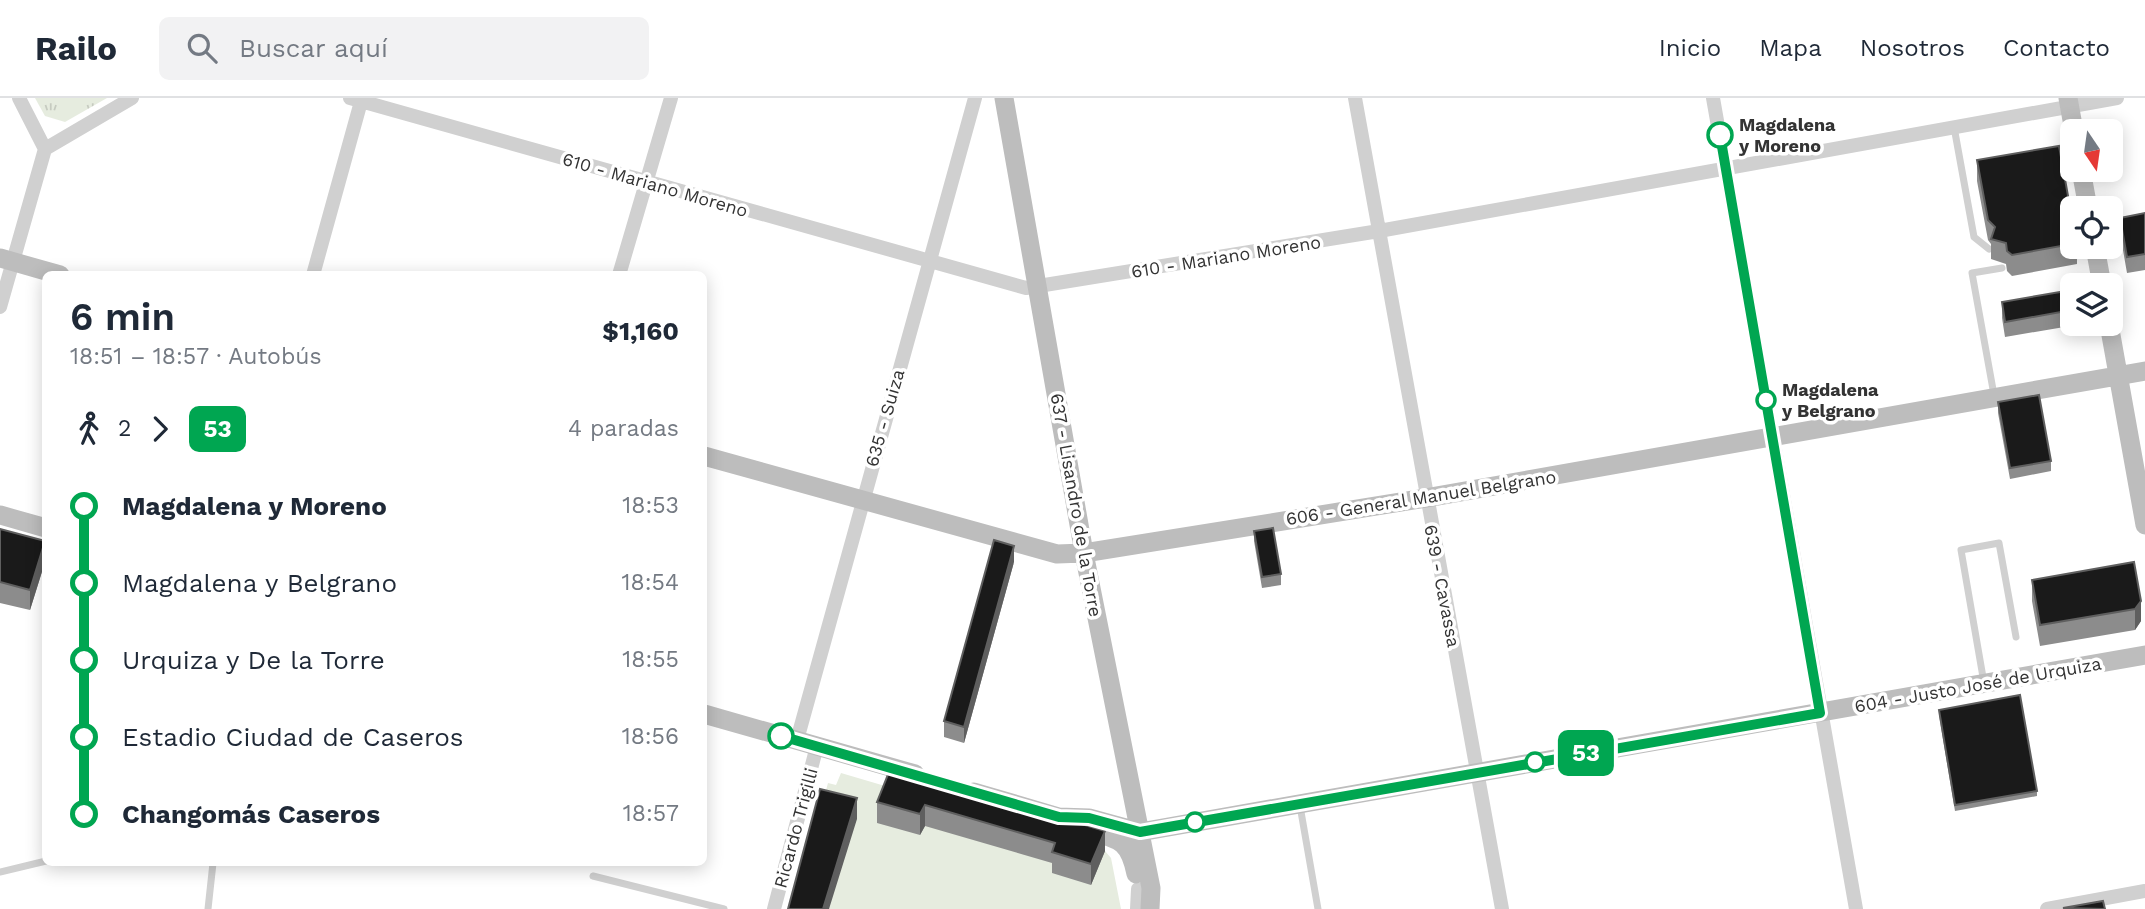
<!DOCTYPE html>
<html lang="es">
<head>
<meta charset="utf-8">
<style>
  body { margin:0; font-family:"Work Sans",sans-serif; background:#f2f2f3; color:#1f2937; height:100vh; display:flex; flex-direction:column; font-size:26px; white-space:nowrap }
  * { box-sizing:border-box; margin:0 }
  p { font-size:23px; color:#747a83 }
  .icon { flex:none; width:38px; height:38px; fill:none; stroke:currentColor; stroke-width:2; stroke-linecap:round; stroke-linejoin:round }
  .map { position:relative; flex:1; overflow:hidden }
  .drawer { position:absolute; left:42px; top:173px; width:665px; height:595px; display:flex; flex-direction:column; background:#fff; border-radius:10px; box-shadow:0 4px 18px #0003 }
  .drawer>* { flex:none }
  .badge { padding:0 14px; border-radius:10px; font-size:24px; line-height:46px }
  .needle { width:46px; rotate:167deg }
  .fabs { position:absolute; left:2060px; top:21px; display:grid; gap:14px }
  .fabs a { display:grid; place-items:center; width:63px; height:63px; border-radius:10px; background:#fff; box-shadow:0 4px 18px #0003; font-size:35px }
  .map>.badge { position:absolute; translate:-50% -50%; box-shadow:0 0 0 4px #fff }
  .legs { display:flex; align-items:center; gap:10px; height:77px; padding:0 28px; font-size:23px }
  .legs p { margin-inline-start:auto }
  .overview { display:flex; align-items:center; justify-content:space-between; height:119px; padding:0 28px }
  h1 { font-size:38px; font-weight:600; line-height:52px }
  ul { padding:0 28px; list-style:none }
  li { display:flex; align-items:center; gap:24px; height:77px; font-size:26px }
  li i { display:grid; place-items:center; width:10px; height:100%; margin:0 9px; background:currentColor }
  li i::after { content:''; width:18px; height:18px; margin:-9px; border:5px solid; border-radius:50%; background:#fff }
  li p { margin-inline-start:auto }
  li:first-child i { background:linear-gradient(#0000 50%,currentColor 0) }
  li:last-child i { background:linear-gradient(currentColor 50%,#0000 0) }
  header { display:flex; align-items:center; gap:42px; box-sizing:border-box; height:98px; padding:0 35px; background:#fff; border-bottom:2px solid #e0e1e3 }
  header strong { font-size:33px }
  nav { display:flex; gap:38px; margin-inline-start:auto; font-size:24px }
  .search { width:490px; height:63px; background:#f2f2f3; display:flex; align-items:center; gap:18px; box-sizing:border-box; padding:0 24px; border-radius:10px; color:#747a83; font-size:26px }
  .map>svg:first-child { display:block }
</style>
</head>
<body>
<header>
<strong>Railo</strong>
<div class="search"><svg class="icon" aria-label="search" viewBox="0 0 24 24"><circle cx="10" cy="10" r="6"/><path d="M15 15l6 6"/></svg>Buscar aquí</div>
<nav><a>Inicio</a><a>Mapa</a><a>Nosotros</a><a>Contacto</a></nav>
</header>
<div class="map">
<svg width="2145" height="811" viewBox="0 0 2145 811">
  <defs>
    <pattern id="park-tufts" width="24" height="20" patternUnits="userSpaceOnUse" patternTransform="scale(1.75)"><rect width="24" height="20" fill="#e6ecdf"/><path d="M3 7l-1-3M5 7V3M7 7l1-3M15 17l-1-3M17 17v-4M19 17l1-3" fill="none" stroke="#c6cbc0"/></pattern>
  </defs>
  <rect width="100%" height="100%" fill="#fff"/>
  <!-- grass -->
  <path fill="#e6ecdf" d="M 841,675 L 1105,753 L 1111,760 L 1121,811 L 793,811 L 828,685 L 836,687 Z"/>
  <!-- park -->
  <path fill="url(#park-tufts)" d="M 35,0 L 107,0 L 65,24 L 45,18 Z"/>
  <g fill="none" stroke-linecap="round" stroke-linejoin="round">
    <!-- lane -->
    <path stroke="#d0d0d0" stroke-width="7" d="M 1954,29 L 1974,139 L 1989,151
      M 2075,157 L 2095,153
      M 1994,297 L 1972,175 L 2002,170
      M 1984,585 L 1961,452 L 1999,445 L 2016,539
      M 1300,708 L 1318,811
      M 0,774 L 46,763
      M 593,778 L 724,811
      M 208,811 L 213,765"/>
    <!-- street -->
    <path stroke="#d0d0d0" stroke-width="14" d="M 19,0 L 45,51
      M 350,0 L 1026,190 L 1379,133 L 2117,0
      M 1355,0 L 1502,811
      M 1713,0 L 1856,811
      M 45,51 L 132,0
      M 313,177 L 362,0
      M 619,177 L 671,0
      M 0,209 L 45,51
      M 797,642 L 975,0
      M 774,811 L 817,648
      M 1137,811 L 1138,791
      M 2047,811 L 2145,793"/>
    <!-- secondary -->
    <path stroke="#bdbdbd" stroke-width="19" d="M 1004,0 L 1084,455 L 1151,790 L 1150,811
      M 2068,0 L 2074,33
      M 2081,72 L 2088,110
      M 2095,149 L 2102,187
      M 0,160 L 60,177
      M 2109,226 L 2145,427
      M 704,358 L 1057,456 L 1084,455 L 1426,400 L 2145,273
      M 0,417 L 46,430
      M 704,616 L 915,676
      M 974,694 L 1059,719 L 1089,720 L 1140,734 L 2145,557
      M 1092,734 C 1121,741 1130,745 1136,776"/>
  </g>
  <!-- wall -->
  <path fill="#8c8c8c" d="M 1977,62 L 2072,120 L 2072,149 L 2077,149 L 2077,166 L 2012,178 L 2007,173 L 2006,166 L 1991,161 L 1991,146 L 1988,142 L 1977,83 Z
    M 2145,115 L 2145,172 L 2127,175 L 2120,135 L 2120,120 Z
    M 2072,192 L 2072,226 L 2082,226 L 2005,239 L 2002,220 L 2002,204 Z
    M 1998,304 L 2051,363 L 2051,373 L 2010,381 L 1998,315 Z
    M 0,431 L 45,464 L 30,512 L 0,505 Z
    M 1254,433 L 1281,476 L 1281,487 L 1262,490 L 1254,443 Z
    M 1014,464 L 964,645 L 944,639 L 944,623 Z
    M 2134,464 L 2141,523 L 2135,532 L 2040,548 L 2032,503 L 2032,482 Z
    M 1939,612 L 2037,693 L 2037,698 L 1955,713 L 1939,617 Z
    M 891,669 L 1105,753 L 1091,787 L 1052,775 L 1052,765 L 925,728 L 920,737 L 877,725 L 877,704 Z"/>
  <!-- shaded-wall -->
  <path fill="#5f5f5f" d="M 45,443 L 45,464 L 30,512 L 30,492 Z
    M 1014,448 L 1014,464 L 964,645 L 964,629 Z
    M 2141,503 L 2141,523 L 2135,532 L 2135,511 Z
    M 857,700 L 857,721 L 829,811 L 823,811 Z
    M 925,707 L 925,728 L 920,737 L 920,716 Z
    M 1105,733 L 1105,753 L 1091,787 L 1091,766 Z"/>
  <!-- building -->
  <path fill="#1a1a1a" stroke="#5f5f5f" stroke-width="2" d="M 2059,48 L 2072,120 L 2072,133 L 2069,137 L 2072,140 L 2072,146 L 2012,157 L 2007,153 L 2006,145 L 1991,141 L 1995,129 L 1988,122 L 1977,62 Z
    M 2145,115 L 2145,156 L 2127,159 L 2120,120 Z
    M 2072,192 L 2072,212 L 2005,224 L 2002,204 Z
    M 2039,297 L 2051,363 L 2010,370 L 1998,304 Z
    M 1273,430 L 1281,476 L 1262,479 L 1254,433 Z
    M 0,431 L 45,443 L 30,492 L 0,484 Z
    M 994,442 L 1014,448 L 964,629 L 944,623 Z
    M 2134,464 L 2141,503 L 2135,511 L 2040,527 L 2032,482 Z
    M 2020,597 L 2037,693 L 1955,707 L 1939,612 Z
    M 891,669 L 1105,733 L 1091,766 L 1052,754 L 1055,745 L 925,707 L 920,716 L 877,704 Z
    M 820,691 L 857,700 L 823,811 L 788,811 Z
    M 2103,803 L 2105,811 L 2063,810 Z"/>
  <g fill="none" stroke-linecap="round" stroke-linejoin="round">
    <!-- line-1 casing -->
    <g stroke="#fff" stroke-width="16">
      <path id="line-1" d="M 781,638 L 1059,719 L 1089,720 L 1140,734 L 1820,615 L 1720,37"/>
    </g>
    <!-- line-1 -->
    <use href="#line-1" stroke="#00a651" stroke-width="10"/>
  </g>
  <!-- markers -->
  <g fill="#fff" stroke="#00a651" stroke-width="3.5">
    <circle cx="1720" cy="37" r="12"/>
    <circle cx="1766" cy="302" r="9"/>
    <circle cx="781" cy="638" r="12"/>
    <circle cx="1535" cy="664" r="9"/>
    <circle cx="1195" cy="724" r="9"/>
  </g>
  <g text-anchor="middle" stroke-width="7" stroke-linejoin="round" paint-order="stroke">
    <!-- stop labels -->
    <g font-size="18" font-weight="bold" fill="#333" stroke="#fff" text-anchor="start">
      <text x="1739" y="33">Magdalena<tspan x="1739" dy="21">y Moreno</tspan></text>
      <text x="1782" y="298">Magdalena<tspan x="1782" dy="21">y Belgrano</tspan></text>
    </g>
    <!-- street labels -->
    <g font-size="18" fill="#333" stroke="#fff">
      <text transform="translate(655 87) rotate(16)" y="6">610 - Mariano Moreno</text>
      <text transform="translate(1226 159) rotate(-9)" y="6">610 - Mariano Moreno</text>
      <text transform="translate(885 320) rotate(-74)" y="6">635 - Suiza</text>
      <text transform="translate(1421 400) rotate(-9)" y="6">606 - General Manuel Belgrano</text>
      <text transform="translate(1076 407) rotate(80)" y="6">637 - Lisandro de la Torre</text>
      <text transform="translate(1442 488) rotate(79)" y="6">639 - Cavassa</text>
      <text transform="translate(1978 587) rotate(-10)" y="6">604 - Justo José de Urquiza</text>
      <text transform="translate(796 730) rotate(-75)" y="6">Ricardo Trigilli</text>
    </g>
  </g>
</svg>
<div class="fabs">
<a><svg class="needle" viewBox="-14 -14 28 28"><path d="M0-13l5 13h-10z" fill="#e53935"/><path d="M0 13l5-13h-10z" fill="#747a83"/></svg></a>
<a><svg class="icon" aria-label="locate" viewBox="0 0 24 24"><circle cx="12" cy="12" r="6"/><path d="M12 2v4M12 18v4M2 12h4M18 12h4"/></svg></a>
<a><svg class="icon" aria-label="layers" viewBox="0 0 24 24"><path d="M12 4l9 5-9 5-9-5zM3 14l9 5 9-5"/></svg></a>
</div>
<b class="badge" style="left:1586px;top:655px;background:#00a651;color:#fff">53</b>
<section class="drawer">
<div class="overview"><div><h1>6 min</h1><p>18:51 – 18:57 · Autobús</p></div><b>$1,160</b></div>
<div class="legs"><svg class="icon" aria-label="walk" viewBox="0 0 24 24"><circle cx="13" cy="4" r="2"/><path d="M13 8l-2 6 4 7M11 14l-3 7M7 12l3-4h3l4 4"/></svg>2<svg class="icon" aria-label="forward" viewBox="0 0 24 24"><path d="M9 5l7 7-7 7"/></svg><b class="badge" style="background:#00a651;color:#fff">53</b><p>4 paradas</p></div>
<ul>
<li><i style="color:#00a651"></i><b>Magdalena y Moreno</b><p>18:53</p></li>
<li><i style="color:#00a651"></i><span>Magdalena y Belgrano</span><p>18:54</p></li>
<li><i style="color:#00a651"></i><span>Urquiza y De la Torre</span><p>18:55</p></li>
<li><i style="color:#00a651"></i><span>Estadio Ciudad de Caseros</span><p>18:56</p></li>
<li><i style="color:#00a651"></i><b>Changomás Caseros</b><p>18:57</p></li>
</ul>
</section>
</div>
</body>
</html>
